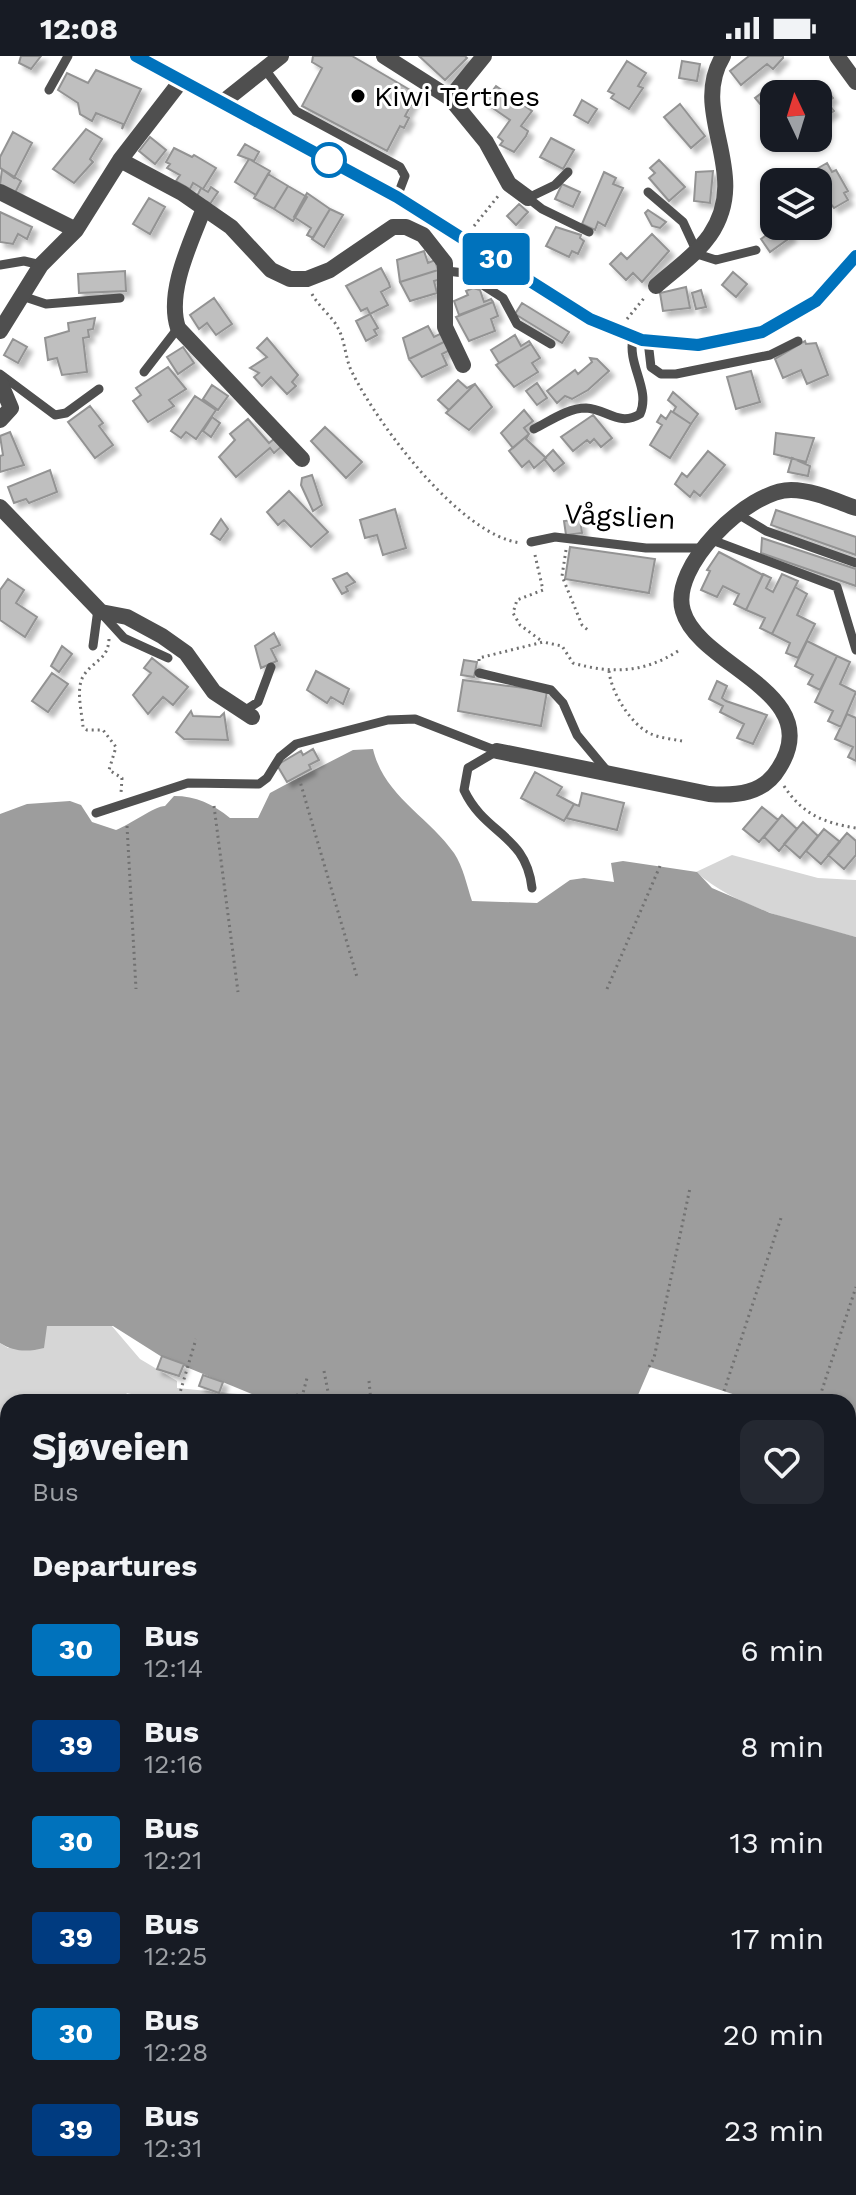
<!DOCTYPE html>
<html lang="en">
<head>
<meta charset="utf-8">
<style>
  body { margin:0; font-family:"Work Sans",sans-serif; background:#242831; color:#f1f3f6; height:100vh; display:flex; flex-direction:column; font-size:30px; white-space:nowrap }
  * { box-sizing:border-box; margin:0 }
  p { font-size:26px; color:#9ea1a6 }
  .icon { flex:none; width:44px; height:44px; fill:none; stroke:currentColor; stroke-width:2; stroke-linecap:round; stroke-linejoin:round }
  .map { position:relative; flex:1; overflow:hidden }
  .side { position:absolute; left:0px; top:1338px; width:856px; height:802px; display:flex; flex-direction:column; background:#171b24; border-radius:24px 24px 0 0; box-shadow:0 2px 6px #0004 }
  .side>* { flex:none }
  .badge { padding:0 16px; border-radius:6px; font-size:28px; line-height:52px }
  .needle { width:52px; rotate:356deg }
  .buttons { position:absolute; left:760px; top:24px; display:grid; gap:16px }
  .buttons a { display:grid; place-items:center; width:72px; height:72px; border-radius:16px; background:#171b24; box-shadow:0 2px 6px #0004; font-size:40px }
  .map>.badge { position:absolute; translate:-50% -50%; box-shadow:0 0 0 4px #fff }
  h2 { padding:0 32px; font-size:30px; line-height:72px }
  .round { display:grid; place-items:center; flex:none; width:84px; height:84px; border-radius:16px; background:#242831 }
  .headline { display:flex; align-items:center; justify-content:space-between; height:136px; padding:0 32px }
  h1 { font-size:38px; font-weight:700; line-height:60px }
  ul { padding:0; list-style:none }
  li { display:flex; align-items:center; gap:24px; height:96px; padding:0 32px }
  li div { flex:1 }
  li b { display:block; font-size:30px }
  li em { font-style:normal }
  li .badge { min-width:88px; font-weight:700; text-align:center }
  .status { display:flex; justify-content:space-between; align-items:center; height:56px; padding:0 40px; background:#171b24; direction:ltr }
  .status svg { height:22px; fill:currentColor }
  .map>svg:first-child { display:block }
</style>
</head>
<body>
<div class="status"><b>12:08</b><svg viewBox="0 0 49 12"><path d="M0 12V9h3v3zM5 12V6h3v6zM10 12V3h3v9zM15 12V0h3v12zM26 1h20v11H26zM47 4h2v5h-2z"/></svg></div>
<div class="map">
<svg width="856" height="2139" viewBox="0 0 856 2139">
  <defs>
    <filter id="shadow"><feDropShadow dx="5" dy="5" stdDeviation="2" flood-color="#0004"/></filter>
  </defs>
  <rect width="100%" height="100%" fill="#fff"/>
  <!-- green -->
  <path fill="#d6d6d6" d="M 732,799 L 818,822 L 856,824 L 856,881 C 800,866 740,854 696,816 Z
    M 111,1269 L 140,1303 L 177,1325 L 177,1332 L 248,1339 L 261,1346 L 128,1346 L 130,1341 L 147,1342 L 127,1337 L 120,1346 L 8,1346 L 8,1437 L 0,1442 L 0,1287 L 8,1292 L 47,1270 Z
    M 856,1604 L 856,1705 L 848,1707 L 848,1606 Z
    M 848,1738 L 856,1743 L 856,1869 L 848,1868 Z"/>
  <!-- water -->
  <path fill="#9d9d9d" d="M 373,693 C 384,740 428,760 454,797 C 463,810 467,830 472,845 L 537,847 L 570,824 L 584,822 L 614,826 L 611,807 L 623,805 L 697,816 L 712,832 L 770,857 L 856,881 L 856,1380 L 848,1377 L 848,1346 L 757,1346 L 650,1311 L 635,1346 L 271,1346 L 162,1301 L 113,1270 L 47,1270 L 44,1292 C 28,1296 14,1296 0,1287 L 0,758 L 27,748 L 70,745 L 81,749 L 92,766 L 116,774 C 129,769 155,750 165,750 L 174,740 C 196,740 213,748 230,762 L 258,762 L 270,737 L 283,730 L 353,694 Z
    M 0,1765 L 8,1767 L 8,2132 L 321,2132 L 324,2139 L 0,2139 Z
    M 848,1960 L 856,1962 L 856,2139 L 397,2139 L 384,2132 L 848,2132 Z"/>
  <!-- building -->
  <path fill="#bfbfbf" stroke="#939393" stroke-width="2" filter="url(#shadow)" d="M 41,0 L 31,13 L 19,7 L 21,0 Z
    M 313,0 L 352,0 L 417,38 L 405,60 L 409,62 L 404,72 L 400,70 L 387,95 L 302,50 L 322,12 L 312,6 Z
    M 419,0 L 465,0 L 467,2 L 445,24 Z
    M 749,0 L 783,0 L 783,2 L 773,13 L 767,8 L 741,29 L 730,15 Z
    M 627,5 L 646,17 L 638,30 L 643,32 L 629,53 L 611,42 L 614,38 L 608,35 Z
    M 682,5 L 700,8 L 697,25 L 679,22 Z
    M 96,14 L 141,33 L 122,73 L 123,68 L 96,57 L 92,65 L 80,58 L 78,47 L 58,34 L 67,17 L 88,27 Z
    M 776,26 L 785,38 L 774,38 L 771,53 L 764,45 L 760,48 L 755,42 Z
    M 496,30 L 532,55 L 521,70 L 528,75 L 526,80 L 514,96 L 500,89 L 503,85 L 498,81 L 510,64 L 484,46 Z
    M 824,30 L 833,42 L 827,46 L 834,55 L 818,66 L 818,38 L 811,38 Z
    M 582,44 L 597,53 L 588,67 L 574,59 Z
    M 680,48 L 705,80 L 691,92 L 664,61 Z
    M 86,73 L 102,83 L 90,103 L 93,106 L 74,127 L 53,113 Z
    M 13,76 L 32,87 L 14,122 L 0,112 L 0,101 Z
    M 150,81 L 166,94 L 155,108 L 139,95 Z
    M 551,82 L 574,94 L 563,113 L 540,101 Z
    M 245,88 L 259,96 L 254,105 L 238,99 Z
    M 174,92 L 192,101 L 194,99 L 216,112 L 203,133 L 193,127 L 190,133 L 176,125 L 180,119 L 167,112 L 170,108 L 166,106 Z
    M 249,103 L 270,115 L 256,139 L 235,126 Z
    M 659,104 L 685,131 L 669,145 L 649,122 L 655,117 L 650,112 Z
    M 827,107 L 832,116 L 836,114 L 848,135 L 844,137 L 848,144 L 834,152 L 818,131 L 821,129 L 813,115 Z
    M 2,113 L 21,125 L 15,137 L 0,129 Z
    M 713,115 L 710,147 L 694,145 L 696,116 Z
    M 604,116 L 616,122 L 613,128 L 623,132 L 605,170 L 598,166 L 595,174 L 582,168 Z
    M 268,118 L 288,130 L 274,153 L 254,142 Z
    M 562,128 L 580,136 L 573,151 L 555,143 Z
    M 288,130 L 307,141 L 293,165 L 274,153 Z
    M 211,131 L 218,136 L 210,148 L 197,140 L 201,132 L 208,136 Z
    M 307,137 L 330,153 L 313,182 L 307,179 L 311,172 L 294,161 Z
    M 149,142 L 165,151 L 150,178 L 133,168 Z
    M 519,148 L 528,156 L 516,169 L 507,160 Z
    M 330,153 L 343,159 L 324,191 L 312,183 Z
    M 648,154 L 666,166 L 660,172 L 652,170 L 645,157 Z
    M 0,156 L 32,171 L 27,183 L 18,178 L 13,188 L 0,186 Z
    M 779,170 L 784,170 L 791,181 L 770,196 L 761,183 Z
    M 556,171 L 581,179 L 580,182 L 584,185 L 578,198 L 572,195 L 569,201 L 546,190 Z
    M 652,178 L 669,195 L 642,226 L 633,217 L 626,224 L 610,208 L 621,197 L 627,203 Z
    M 424,195 L 428,207 L 435,204 L 438,214 L 400,226 L 397,204 Z
    M 381,212 L 389,227 L 390,231 L 381,236 L 388,249 L 370,258 L 367,252 L 361,255 L 346,230 Z
    M 438,214 L 441,223 L 434,225 L 437,237 L 410,245 L 400,226 Z
    M 125,215 L 126,235 L 79,237 L 78,218 Z
    M 733,216 L 747,228 L 736,241 L 722,229 Z
    M 686,231 L 690,252 L 663,255 L 660,237 Z
    M 473,232 L 480,234 L 484,246 L 491,243 L 493,246 L 459,259 L 454,245 L 468,239 L 466,235 Z
    M 701,234 L 706,251 L 696,253 L 692,237 Z
    M 214,242 L 232,268 L 216,279 L 207,267 L 199,273 L 190,259 Z
    M 493,246 L 498,260 L 491,263 L 495,275 L 469,285 L 456,261 Z
    M 522,247 L 569,276 L 562,287 L 515,258 Z
    M 370,258 L 378,272 L 374,274 L 377,279 L 366,285 L 356,265 Z
    M 95,262 L 93,273 L 88,274 L 89,281 L 83,282 L 87,316 L 62,319 L 57,302 L 48,304 L 45,282 L 69,275 L 68,267 Z
    M 428,270 L 434,281 L 442,277 L 446,285 L 409,303 L 403,282 Z
    M 515,279 L 521,290 L 529,285 L 531,288 L 499,307 L 491,294 Z
    M 267,282 L 298,319 L 292,326 L 296,330 L 287,338 L 271,321 L 262,330 L 254,321 L 259,317 L 250,312 L 267,301 L 257,292 Z
    M 13,283 L 27,291 L 18,307 L 4,299 Z
    M 446,285 L 450,294 L 442,298 L 447,309 L 422,321 L 409,303 Z
    M 805,285 L 806,288 L 816,287 L 828,319 L 807,328 L 801,314 L 783,322 L 775,303 Z
    M 531,288 L 540,302 L 532,307 L 538,316 L 514,331 L 496,309 Z
    M 183,291 L 194,307 L 178,318 L 167,301 Z
    M 590,302 L 597,303 L 609,315 L 588,334 L 572,343 L 565,340 L 557,347 L 547,335 L 575,314 L 578,318 L 592,306 Z
    M 168,311 L 186,333 L 169,344 L 174,350 L 148,366 L 133,345 L 141,339 L 136,332 Z
    M 751,315 L 760,346 L 736,353 L 727,321 Z
    M 458,324 L 467,332 L 475,328 L 449,354 L 438,344 Z
    M 537,327 L 547,342 L 537,349 L 526,335 Z
    M 475,328 L 492,351 L 469,374 L 446,357 Z
    M 212,329 L 228,340 L 218,354 L 203,343 Z
    M 673,336 L 698,358 L 691,368 L 673,356 L 676,351 L 668,344 Z
    M 195,340 L 216,354 L 196,383 L 186,376 L 181,382 L 171,375 Z
    M 90,350 L 103,367 L 99,370 L 113,389 L 95,402 L 68,366 Z
    M 524,354 L 533,365 L 524,372 L 529,378 L 513,392 L 501,377 Z
    M 671,355 L 691,368 L 670,402 L 650,389 L 662,369 L 657,366 L 661,359 L 666,363 Z
    M 593,359 L 612,382 L 601,391 L 594,383 L 590,387 L 587,384 L 573,395 L 561,381 Z
    M 212,361 L 220,367 L 211,381 L 203,375 Z
    M 248,363 L 269,387 L 274,383 L 281,391 L 274,397 L 270,392 L 236,421 L 219,401 L 235,384 L 230,378 Z
    M 325,371 L 362,406 L 346,422 L 311,385 Z
    M 10,376 L 24,409 L 0,416 L 0,400 L 3,399 L 0,380 Z
    M 776,377 L 814,382 L 806,406 L 774,398 Z
    M 529,378 L 526,383 L 546,402 L 534,412 L 529,405 L 522,411 L 509,395 Z
    M 553,394 L 564,407 L 554,415 L 544,403 Z
    M 708,395 L 725,409 L 700,440 L 694,435 L 690,441 L 675,428 L 682,417 L 687,421 Z
    M 792,402 L 810,410 L 808,420 L 788,416 Z
    M 50,414 L 57,436 L 29,447 L 26,443 L 14,447 L 8,431 Z
    M 312,419 L 322,449 L 313,455 L 301,429 L 302,422 Z
    M 289,435 L 328,476 L 311,491 L 284,464 L 278,469 L 267,456 Z
    M 395,453 L 406,492 L 383,499 L 377,479 L 365,482 L 360,464 Z
    M 776,454 L 856,481 L 856,499 L 771,469 Z
    M 221,463 L 228,473 L 220,484 L 211,478 Z
    M 580,463 L 582,477 L 566,479 L 564,465 Z
    M 762,482 L 856,513 L 856,530 L 761,497 Z
    M 570,491 L 655,503 L 649,537 L 565,523 Z
    M 719,496 L 763,519 L 746,554 L 734,548 L 739,538 L 723,530 L 717,541 L 701,534 L 710,515 L 707,514 Z
    M 347,517 L 355,526 L 346,531 L 348,535 L 342,538 L 333,523 Z
    M 763,518 L 771,522 L 766,532 L 773,536 L 782,518 L 798,525 L 772,578 L 760,572 L 765,562 L 746,554 Z
    M 8,523 L 24,534 L 16,547 L 37,561 L 25,581 L 0,564 L 0,534 Z
    M 795,531 L 807,538 L 797,559 L 815,568 L 798,602 L 786,597 L 790,587 L 772,578 Z
    M 274,577 L 280,589 L 271,593 L 277,605 L 261,612 L 255,590 Z
    M 807,585 L 837,600 L 820,634 L 808,628 L 813,619 L 795,610 Z
    M 62,590 L 72,598 L 59,616 L 51,610 Z
    M 837,600 L 850,606 L 840,628 L 856,636 L 841,671 L 828,665 L 833,655 L 815,646 Z
    M 152,602 L 188,631 L 173,649 L 163,641 L 148,658 L 133,639 L 151,617 L 144,612 Z
    M 464,604 L 477,606 L 474,621 L 461,619 Z
    M 316,615 L 349,633 L 343,648 L 331,641 L 327,647 L 307,634 Z
    M 52,617 L 68,628 L 48,656 L 32,645 Z
    M 463,624 L 547,635 L 541,670 L 458,655 Z
    M 717,625 L 727,630 L 722,642 L 726,645 L 767,659 L 753,688 L 737,682 L 744,668 L 720,656 L 723,650 L 709,643 Z
    M 191,655 L 193,660 L 220,661 L 224,657 L 228,684 L 184,683 L 176,676 Z
    M 847,658 L 856,662 L 856,705 L 848,701 L 853,691 L 835,683 Z
    M 313,693 L 319,704 L 309,709 L 311,713 L 287,726 L 277,709 L 301,695 L 303,699 Z
    M 535,716 L 562,731 L 557,739 L 574,748 L 564,765 L 521,742 Z
    M 582,737 L 624,747 L 617,774 L 566,762 L 574,748 L 579,750 Z
    M 762,751 L 778,764 L 759,786 L 743,773 Z
    M 782,759 L 797,773 L 779,795 L 764,781 Z
    M 803,766 L 818,780 L 800,802 L 784,788 Z
    M 824,773 L 840,786 L 821,808 L 806,795 Z
    M 847,777 L 856,785 L 856,799 L 844,813 L 828,799 Z
    M 162,1300 L 184,1308 L 179,1320 L 157,1313 Z
    M 203,1319 L 223,1326 L 219,1337 L 199,1330 Z
    M 0,1549 L 8,1550 L 8,1574 L 0,1573 Z
    M 848,1880 L 856,1883 L 856,1911 L 848,1909 Z"/>
  <g fill="none" stroke-linecap="round" stroke-linejoin="round">
    <!-- path -->
    <path stroke="#717171" stroke-width="3" stroke-dasharray="2 4" stroke-linecap="butt" d="M 474,170 L 499,139
      M 312,238 C 319,251 332,260 338,272 C 346,287 345,304 353,318 C 379,370 461,480 521,487
      M 627,263 L 645,241
      M 566,494 L 562,520 L 582,569 L 590,576
      M 535,499 L 543,534 L 517,544 L 513,557 L 520,569 L 543,586
      M 109,583 C 108,604 94,604 84,619 C 75,632 82,656 83,671 L 87,674 L 103,674 L 116,691 L 109,714 L 122,722 L 121,737
      M 479,605 L 479,602 L 543,586 L 562,590 L 573,607 C 611,618 644,617 678,595
      M 609,615 C 611,636 631,669 651,678 C 660,682 672,683 682,685
      M 299,722 L 357,921
      M 784,730 C 802,758 824,767 856,772
      M 214,750 L 238,936
      M 127,770 L 136,933
      M 607,933 L 660,810
      M 649,1311 L 654,1302 L 690,1132
      M 324,1315 L 330,1346
      M 369,1325 L 371,1346
      M 724,1335 L 781,1162
      M 182,1346 L 179,1340 L 196,1283
      M 294,1346 L 297,1339 L 302,1341 L 307,1322
      M 398,1346 L 399,1342
      M 818,1346 L 856,1231
      M 848,1915 L 856,1918
      M 848,1921 L 851,1922 L 848,1922"/>
    <!-- lane -->
    <path stroke="#4f4f4f" stroke-width="9" d="M 264,12 L 296,55 L 400,111 L 405,120 L 397,141
      M 49,34 L 68,0
      M 568,116 L 555,129 L 528,142 L 542,153 L 589,176
      M 648,136 L 683,166 L 696,194
      M 694,197 L 716,204 L 756,194
      M 0,209 L 24,205 L 41,209
      M 447,215 L 464,217 L 503,242 L 517,268 L 551,288
      M 22,240 L 46,248 L 120,242
      M 648,285 L 651,311 L 661,318 L 676,318 L 770,299 L 798,285
      M 144,316 L 178,272
      M 0,318 L 55,359 L 66,357 L 99,333
      M 534,373 C 550,365 568,352 586,352 C 607,353 619,371 640,358 C 651,333 627,309 633,282
      M 736,457 L 766,475 L 856,507
      M 712,484 L 837,531 L 856,594
      M 531,486 L 555,481 L 646,492 L 706,492
      M 103,559 L 124,582 L 168,602
      M 93,590 L 98,553
      M 479,617 L 551,634 L 563,647 L 577,679 L 607,715
      M 244,655 L 258,646 L 271,611
      M 96,757 L 188,727 L 259,728 L 267,722 L 280,701 L 296,688 L 388,664 L 415,663 L 497,695 L 468,712 L 464,734 C 485,779 526,778 532,832
      M 0,1456 L 8,1440
      M 0,1496 L 8,1498
      M 0,1535 L 8,1536"/>
    <!-- street -->
    <path stroke="#4f4f4f" stroke-width="16" d="M 384,0 L 450,42 L 486,86 L 509,128 L 528,142
      M 837,0 L 856,26
      M 450,42 L 484,0
      M 223,46 L 281,0
      M 120,104 L 182,137 L 231,171 L 271,214 L 290,223 L 307,223 L 330,214 L 393,171 L 406,171 L 423,179 L 445,207 L 445,271 L 463,309
      M 0,136 L 76,174
      M 204,152 C 191,186 166,236 178,272 L 302,403
      M 656,230 C 674,214 696,199 710,179 C 753,116 688,58 723,0
      M 0,275 L 41,209 L 76,174 L 120,104 L 181,25
      M 0,326 L 11,352 L 0,364
      M 0,451 L 101,556 L 127,561 L 162,580 L 186,597 L 214,636 L 252,661
      M 497,695 L 709,738 C 736,740 764,738 779,712 C 827,636 699,611 683,555 C 669,511 748,434 791,434 C 813,434 836,445 856,452
      M 848,1570 L 856,1570"/>
    <!-- secondary -->
    <path stroke="#1c1c1c" stroke-width="16" d="M 136,0 L 397,141 L 590,263 L 642,284 L 698,289 L 762,276 L 816,245 L 856,200"/>
  </g>
  <g fill="none" stroke-linecap="round" stroke-linejoin="round">
    <!-- line casing -->
    <g stroke="#fff" stroke-width="18">
      <path id="line" d="M 136,0 L 397,141 L 590,263 L 642,284 L 698,289 L 762,276 L 816,245 L 856,200"/>
    </g>
    <!-- line -->
    <use href="#line" stroke="#0072bc" stroke-width="12"/>
  </g>
  <!-- markers -->
  <circle fill="#000" stroke="#fff" stroke-width="3" cx="358" cy="40" r="8"/>
  <circle fill="#fff" stroke="#0072bc" stroke-width="4" cx="329" cy="104" r="16"/>
  <g text-anchor="middle" stroke-width="6" stroke-linejoin="round" paint-order="stroke">
    <!-- poi labels -->
    <g font-size="28" fill="#000" stroke="#fff" text-anchor="start">
      <text x="374" y="50">Kiwi Tertnes</text>
    </g>
    <!-- street labels -->
    <g font-size="28" fill="#000" stroke="#fff">
      <text transform="translate(620 460) rotate(3)" y="10">Vågslien</text>
    </g>
  </g>
</svg>
<div class="buttons">
<a><svg class="needle" viewBox="-14 -14 28 28"><path d="M0-13l5 13h-10z" fill="#e53935"/><path d="M0 13l5-13h-10z" fill="#9ea1a6"/></svg></a>
<a><svg class="icon" aria-label="layers" viewBox="0 0 24 24"><path d="M12 4l9 5-9 5-9-5zM3 14l9 5 9-5"/></svg></a>
</div>
<b class="badge" style="left:496px;top:203px;background:#0072bc;color:#fff">30</b>
<section class="side">
<div class="headline"><div><h1>Sjøveien</h1><p>Bus</p></div><a class="round"><svg class="icon" aria-label="heart" viewBox="0 0 24 24"><path d="M12 20l-8-8c-3-5 5-10 8-4 3-6 11-1 8 4z"/></svg></a></div>
<h2>Departures</h2>
<ul>
<li><span class="badge" style="background:#0072bc;color:#fff">30</span><div><b>Bus</b><p>12:14</p></div><em>6 min</em></li>
<li><span class="badge" style="background:#003b80;color:#fff">39</span><div><b>Bus</b><p>12:16</p></div><em>8 min</em></li>
<li><span class="badge" style="background:#0072bc;color:#fff">30</span><div><b>Bus</b><p>12:21</p></div><em>13 min</em></li>
<li><span class="badge" style="background:#003b80;color:#fff">39</span><div><b>Bus</b><p>12:25</p></div><em>17 min</em></li>
<li><span class="badge" style="background:#0072bc;color:#fff">30</span><div><b>Bus</b><p>12:28</p></div><em>20 min</em></li>
<li><span class="badge" style="background:#003b80;color:#fff">39</span><div><b>Bus</b><p>12:31</p></div><em>23 min</em></li>
</ul>
</section>
</div>
</body>
</html>
